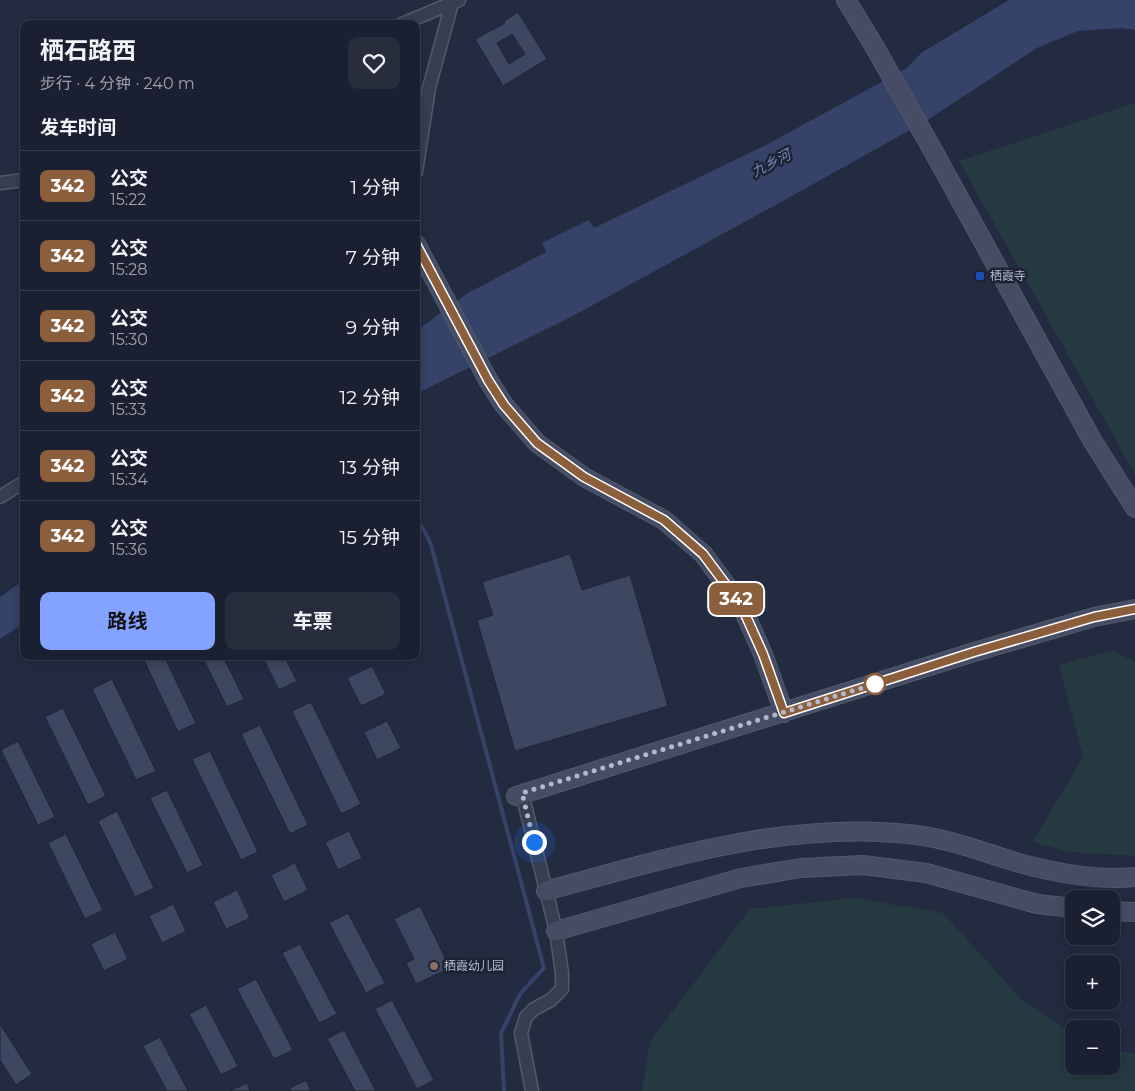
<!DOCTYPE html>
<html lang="zh">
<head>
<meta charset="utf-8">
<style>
  body { margin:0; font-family:Montserrat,"Noto Sans SC",sans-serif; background:#272d3d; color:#f1f3f6; height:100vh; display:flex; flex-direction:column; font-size:19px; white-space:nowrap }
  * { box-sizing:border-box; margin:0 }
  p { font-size:16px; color:#9fa3ab }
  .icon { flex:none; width:28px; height:28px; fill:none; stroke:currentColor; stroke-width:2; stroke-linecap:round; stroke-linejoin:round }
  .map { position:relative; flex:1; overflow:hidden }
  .side { position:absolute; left:20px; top:20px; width:400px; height:640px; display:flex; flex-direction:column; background:#1a2031; border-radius:10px; box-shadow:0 2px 12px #0003,0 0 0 1px #383e4d }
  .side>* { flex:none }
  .badge { padding:0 10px; border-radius:8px; font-size:18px; line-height:32px }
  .controls { position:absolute; left:1065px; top:890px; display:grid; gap:10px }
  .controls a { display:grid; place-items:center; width:55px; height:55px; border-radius:10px; background:#1a2031; box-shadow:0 2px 12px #0003,0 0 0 1px #383e4d; font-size:25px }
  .you { position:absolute; width:25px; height:25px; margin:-12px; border:4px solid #fff; border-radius:50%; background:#1a73e8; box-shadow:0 0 0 8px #1a73e833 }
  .map>.badge { position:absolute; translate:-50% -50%; box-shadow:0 0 0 2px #fff }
  h2 { padding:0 20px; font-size:19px; line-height:45px }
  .round { display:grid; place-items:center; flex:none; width:52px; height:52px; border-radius:10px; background:#272d3d }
  .head { display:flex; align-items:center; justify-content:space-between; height:85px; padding:0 20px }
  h1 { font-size:24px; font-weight:700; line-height:38px }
  .button { display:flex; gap:10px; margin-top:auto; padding:10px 20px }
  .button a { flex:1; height:58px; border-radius:10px; background:#84a2ff; color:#111; font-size:20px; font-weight:700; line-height:58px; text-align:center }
  .button a+a { background:#272d3d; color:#f1f3f6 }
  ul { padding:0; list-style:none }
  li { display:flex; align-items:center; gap:15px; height:70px; padding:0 20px; border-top:1px solid #383e4d }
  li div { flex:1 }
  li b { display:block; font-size:19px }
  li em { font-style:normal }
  li .badge { min-width:55px; font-weight:700; text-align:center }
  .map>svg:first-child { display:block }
</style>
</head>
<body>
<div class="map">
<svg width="1135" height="1091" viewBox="0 0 1135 1091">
  <rect width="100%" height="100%" fill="#232b41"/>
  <!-- green -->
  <path fill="#253a41" d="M 1135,103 L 1135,474 L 959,161 Z
    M 1113,650 L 1135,662 L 1135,856 L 1070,852 L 1033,842 L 1083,757 L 1059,665 Z
    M 853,898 L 943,913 L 1021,999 L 1074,1035 L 1074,1066 L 1111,1066 L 1111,1050 L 1135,1053 L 1135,1091 L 642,1091 L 650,1041 L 750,909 Z"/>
  <!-- water -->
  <path fill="#354368" d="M 1009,0 L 1135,0 L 1135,30 L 1122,28 L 1078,31 L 1037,48 L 926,121 L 792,196 L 569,318 L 416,394 L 416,331 L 468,293 L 546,252 L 542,243 L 589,220 L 594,228 L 766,145 L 907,68 L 921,53 Z
    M 24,580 L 24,623 L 0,639 L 0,597 Z"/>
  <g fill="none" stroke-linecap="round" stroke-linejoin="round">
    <!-- stream -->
    <path stroke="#354368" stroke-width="4" d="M 416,520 L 424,530 L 431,545 L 544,968 L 520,994 L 501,1033 L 504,1091"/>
  </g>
  <!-- building -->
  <path fill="#3e4761" stroke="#1e2537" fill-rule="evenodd" d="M 518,12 L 547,59 L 503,86 L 475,39 L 505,23 L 504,21 ZM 512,34 L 525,54 L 509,64 L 497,43 Z
    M 570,554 L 582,590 L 630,575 L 668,706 L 515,751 L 477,620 L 493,615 L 482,582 Z
    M 142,656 L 164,656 L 196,723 L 178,732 Z
    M 202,656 L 223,656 L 244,699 L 227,707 Z
    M 262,656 L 284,656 L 297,681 L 279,690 Z
    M 322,656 L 338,656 L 325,662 Z
    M 372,666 L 386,694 L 361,706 L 347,678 Z
    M 112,679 L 156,771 L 136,780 L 92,689 Z
    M 311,702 L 361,804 L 341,814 L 292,711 Z
    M 63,708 L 106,796 L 88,805 L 45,717 Z
    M 387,721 L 401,748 L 377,760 L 364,732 Z
    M 260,725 L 308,825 L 290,834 L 241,734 Z
    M 18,741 L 55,817 L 38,825 L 1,750 Z
    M 210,751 L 258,852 L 241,860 L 192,759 Z
    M 167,790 L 203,865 L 187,873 L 150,798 Z
    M 117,811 L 154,888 L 135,897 L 98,821 Z
    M 349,831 L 362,858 L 338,870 L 325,842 Z
    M 66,834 L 103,910 L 85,919 L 48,843 Z
    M 295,863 L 308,890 L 284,902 L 271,875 Z
    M 237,890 L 250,918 L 226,929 L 213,902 Z
    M 173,904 L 186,931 L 162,943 L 149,916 Z
    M 420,906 L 450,968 L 416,984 L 406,963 L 414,959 L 394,919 Z
    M 348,913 L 385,983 L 366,993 L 329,923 Z
    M 115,932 L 128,959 L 104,971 L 91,944 Z
    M 300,944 L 337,1014 L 319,1023 L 282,953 Z
    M 256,979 L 293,1050 L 274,1059 L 237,989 Z
    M 392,1000 L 434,1080 L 417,1089 L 375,1009 Z
    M 206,1005 L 238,1066 L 221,1075 L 189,1014 Z
    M 0,1024 L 32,1074 L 16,1085 L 0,1060 Z
    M 344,1030 L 376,1091 L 355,1091 L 327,1039 Z
    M 160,1037 L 188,1091 L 167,1091 L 143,1046 Z
    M 306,1080 L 311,1091 L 291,1091 L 290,1088 Z
    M 247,1083 L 250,1091 L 230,1091 Z"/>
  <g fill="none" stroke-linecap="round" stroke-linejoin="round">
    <!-- street casing -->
    <g stroke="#52596b" stroke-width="15">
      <path id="street" d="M 402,24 L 452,3
        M 416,172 L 429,88 L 452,3 L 459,0
        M 0,183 L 24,180
        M 0,497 L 24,482
        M 522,793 L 556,931 L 562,973 L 562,989 L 551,1000 L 534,1009 L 526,1017 L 521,1033 L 532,1091"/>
    </g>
    <!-- secondary casing -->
    <g stroke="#52596b" stroke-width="20">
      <path id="secondary" d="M 846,0 L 873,44 L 936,156 L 1092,440 L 1135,508
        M 416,244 L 488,380 L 504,405 L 537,443 L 584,477 L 664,520 L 703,554 L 741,605 L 763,654 L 784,713
        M 516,796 L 974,652 L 1094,617 L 1135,609
        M 546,891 C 667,858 791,819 917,835 C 953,840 985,853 1019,863 C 1056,873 1097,881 1135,877
        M 1111,911 L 1135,912
        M 556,931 L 741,878 L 801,868 L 863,865 L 926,873 L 1037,904 L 1074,908"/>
    </g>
    <!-- street -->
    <use href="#street" stroke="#373e50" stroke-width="12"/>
    <!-- secondary -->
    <use href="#secondary" stroke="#454c64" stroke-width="18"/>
  </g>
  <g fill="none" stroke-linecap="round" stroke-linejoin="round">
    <!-- line casing -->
    <g stroke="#fff" stroke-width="11">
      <path id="line" d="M 416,244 L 488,380 L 504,405 L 537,443 L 584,477 L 664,520 L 703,554 L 741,605 L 763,654 L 784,713 L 974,652 L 1094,617 L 1135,609"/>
    </g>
    <!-- line -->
    <use href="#line" stroke="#8b5e3c" stroke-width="8"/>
    <!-- walk -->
    <path stroke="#b3b9cb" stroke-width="5" stroke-dasharray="0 9" d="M 534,842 L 522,793 L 875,684"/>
  </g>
  <!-- markers -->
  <rect fill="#1a4fb4" stroke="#1c2335" stroke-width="2" x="975" y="271" width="10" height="10" rx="2.5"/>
  <circle fill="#fff" stroke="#8b5e3c" stroke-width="2.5" cx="875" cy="684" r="10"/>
  <circle fill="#8d6e63" stroke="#1c2335" stroke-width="2" cx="434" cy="966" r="5"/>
  <g text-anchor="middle" stroke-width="5" stroke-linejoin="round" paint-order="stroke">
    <!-- poi labels -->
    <g font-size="12" fill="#b3b9cb" stroke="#1c2335" text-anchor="start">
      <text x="990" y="280">栖霞寺</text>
      <text x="444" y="970">栖霞幼儿园</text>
    </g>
    <!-- water labels -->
    <g font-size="14" font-style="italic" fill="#7989b4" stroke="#1c2335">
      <text transform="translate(771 163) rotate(-28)" y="5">九乡河</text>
    </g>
  </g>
</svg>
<div class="controls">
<a><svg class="icon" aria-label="layers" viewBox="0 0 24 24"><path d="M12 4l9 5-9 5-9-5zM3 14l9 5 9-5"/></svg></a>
<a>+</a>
<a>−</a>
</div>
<div class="you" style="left:534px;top:842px"></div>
<b class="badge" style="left:736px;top:599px;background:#8b5e3c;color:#fff">342</b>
<section class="side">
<div class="head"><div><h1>栖石路西</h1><p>步行 · 4 分钟 · 240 m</p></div><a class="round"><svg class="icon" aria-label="heart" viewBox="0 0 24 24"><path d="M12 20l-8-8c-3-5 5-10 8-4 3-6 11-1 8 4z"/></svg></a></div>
<h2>发车时间</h2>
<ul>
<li><span class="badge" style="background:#8b5e3c;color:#fff">342</span><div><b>公交</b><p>15:22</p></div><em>1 分钟</em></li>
<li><span class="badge" style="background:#8b5e3c;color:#fff">342</span><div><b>公交</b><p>15:28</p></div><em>7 分钟</em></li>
<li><span class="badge" style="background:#8b5e3c;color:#fff">342</span><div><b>公交</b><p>15:30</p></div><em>9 分钟</em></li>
<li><span class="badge" style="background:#8b5e3c;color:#fff">342</span><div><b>公交</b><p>15:33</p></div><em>12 分钟</em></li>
<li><span class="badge" style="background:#8b5e3c;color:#fff">342</span><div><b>公交</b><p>15:34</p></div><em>13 分钟</em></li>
<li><span class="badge" style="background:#8b5e3c;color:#fff">342</span><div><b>公交</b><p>15:36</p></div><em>15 分钟</em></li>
</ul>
<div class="button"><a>路线</a><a>车票</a></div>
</section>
</div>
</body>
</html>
